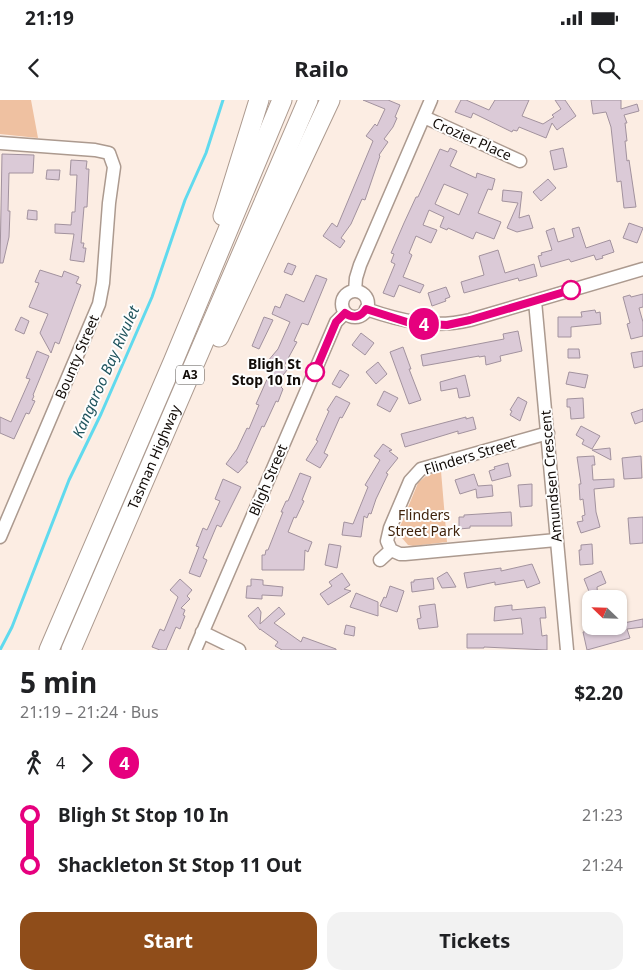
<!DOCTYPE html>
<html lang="en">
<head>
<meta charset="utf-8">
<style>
  body { margin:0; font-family:"Noto Sans",sans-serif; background:#f2f2f2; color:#202124; height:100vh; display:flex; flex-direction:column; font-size:19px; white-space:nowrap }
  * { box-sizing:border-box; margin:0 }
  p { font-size:16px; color:#757577 }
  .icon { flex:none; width:28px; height:28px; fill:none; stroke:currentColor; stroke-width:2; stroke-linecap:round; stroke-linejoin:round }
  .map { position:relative; height:550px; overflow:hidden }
  .drawer { display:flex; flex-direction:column; background:#fff; flex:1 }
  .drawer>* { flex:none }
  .badge { padding:0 10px; border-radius:16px; font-size:18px; line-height:32px }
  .needle { width:32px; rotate:293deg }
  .controls { position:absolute; left:582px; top:490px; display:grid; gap:10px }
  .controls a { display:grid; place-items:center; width:45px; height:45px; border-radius:10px; background:#fff; box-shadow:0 1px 4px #0004; font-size:25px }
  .map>.badge { position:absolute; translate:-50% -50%; box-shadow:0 0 0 2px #fff }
  .legs { display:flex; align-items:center; gap:8px; height:55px; padding:0 20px; font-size:16px }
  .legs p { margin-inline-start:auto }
  .headline { display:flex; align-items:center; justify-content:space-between; height:85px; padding:0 20px }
  h1 { font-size:28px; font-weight:700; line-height:38px }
  .primary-button { display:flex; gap:10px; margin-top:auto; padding:10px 20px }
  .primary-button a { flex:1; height:58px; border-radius:15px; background:#8f4d1a; color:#fff; font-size:20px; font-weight:700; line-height:58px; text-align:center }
  .primary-button a+a { background:#f2f2f2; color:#202124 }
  ul { padding:0 20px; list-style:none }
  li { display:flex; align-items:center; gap:18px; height:50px; font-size:19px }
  li i { display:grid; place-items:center; width:8px; height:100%; margin:0 6px; background:currentColor }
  li i::after { content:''; width:12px; height:12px; margin:-6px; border:4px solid; border-radius:50%; background:#fff }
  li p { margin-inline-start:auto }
  li:first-child i { background:linear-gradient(#0000 50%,currentColor 0) }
  li:last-child i { background:linear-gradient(currentColor 50%,#0000 0) }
  .status { display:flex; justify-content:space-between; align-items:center; height:35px; padding:0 25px; background:#fff; direction:ltr }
  .status svg { height:14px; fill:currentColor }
  header { display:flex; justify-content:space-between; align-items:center; height:65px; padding:0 20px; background:#fff; font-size:22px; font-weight:700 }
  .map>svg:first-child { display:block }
</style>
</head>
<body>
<div class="status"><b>21:19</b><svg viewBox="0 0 49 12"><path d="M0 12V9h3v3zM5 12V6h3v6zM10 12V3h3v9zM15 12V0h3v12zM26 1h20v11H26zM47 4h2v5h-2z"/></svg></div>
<header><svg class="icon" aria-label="back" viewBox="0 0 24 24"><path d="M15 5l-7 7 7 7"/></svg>Railo<svg class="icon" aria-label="search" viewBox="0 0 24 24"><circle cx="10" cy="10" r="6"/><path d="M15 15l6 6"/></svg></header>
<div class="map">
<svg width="643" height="550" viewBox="0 0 643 550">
  <rect width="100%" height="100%" fill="#fcede3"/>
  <!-- green -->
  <path fill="#efc1a1" d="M 0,0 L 31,0 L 38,38 L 0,34 Z
    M 441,371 L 447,442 L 413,446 L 408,445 L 402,438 L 399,429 L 418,383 L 426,376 Z"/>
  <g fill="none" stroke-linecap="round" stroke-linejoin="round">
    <!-- stream -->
    <path stroke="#60daee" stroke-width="3" d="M 0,550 L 12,527 L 69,380 L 101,314 L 152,197 L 185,100 L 206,53 L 223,0"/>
  </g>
  <!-- building -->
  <path fill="#dbcad7" stroke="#a2929e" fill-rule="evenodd" d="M 363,0 L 388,0 L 400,5 L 395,17 L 397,18 L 393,27 L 384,39 L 388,42 L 379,55 L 380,56 L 365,100 L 362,99 L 351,124 L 341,138 L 345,141 L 340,148 L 323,136 L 332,123 L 337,127 L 373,41 L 366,36 L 375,24 L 377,26 L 385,9 Z
    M 461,0 L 466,0 L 489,10 L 495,0 L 529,0 L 522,16 L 543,24 L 554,17 L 552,15 L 561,9 L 555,0 L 565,0 L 576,16 L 557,30 L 552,23 L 546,38 L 519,27 L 517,31 L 513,30 L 512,32 L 473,13 L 471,18 L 455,12 Z
    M 591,0 L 621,0 L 621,9 L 637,4 L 639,11 L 624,15 L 627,23 L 625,23 L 627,41 L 625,41 L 627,61 L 629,60 L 636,107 L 624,108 L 621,81 L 617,82 L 611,27 L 606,12 L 593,14 Z
    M 450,48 L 457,51 L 450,66 L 476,78 L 477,73 L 495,79 L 492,90 L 488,89 L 478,113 L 501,122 L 494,139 L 476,132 L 473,139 L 448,128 L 447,130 L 440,127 L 444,117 L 429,110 L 423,125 L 437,130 L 431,143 L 416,136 L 409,153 L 412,155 L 403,177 L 424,185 L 420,193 L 399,185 L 394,197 L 383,193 L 395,164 L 391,162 L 394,154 L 391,153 L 404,123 L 416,97 L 418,97 L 440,49 L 448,52 ZM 444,84 L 468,94 L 459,115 L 435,104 Z
    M 563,48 L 567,67 L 554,70 L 550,51 Z
    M 2,54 L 34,55 L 33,73 L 9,73 L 8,111 L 10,111 L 9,137 L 3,163 L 0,163 Z
    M 71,60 L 87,61 L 86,69 L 89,69 L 87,107 L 84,107 L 81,143 L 84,143 L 83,148 L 86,148 L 84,162 L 70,160 L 74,134 L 55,133 L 55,124 L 71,125 L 72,112 L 75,112 L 77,75 L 70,75 Z
    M 47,70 L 60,70 L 59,80 L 46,79 Z
    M 548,79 L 556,88 L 541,101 L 533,92 Z
    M 503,90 L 522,92 L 519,118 L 529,115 L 533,128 L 517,132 L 507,128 L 518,103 L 502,101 Z
    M 28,110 L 37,111 L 37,120 L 27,119 Z
    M 629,123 L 643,128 L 637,143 L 623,138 Z
    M 579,127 L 586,148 L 610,140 L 614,152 L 602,156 L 603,158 L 596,160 L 594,155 L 571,162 L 569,159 L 541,167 L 538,156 L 542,155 L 541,153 L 552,150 L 546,131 L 554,128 L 558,142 L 574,137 L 572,129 Z
    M 498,150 L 505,173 L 534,164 L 537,176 L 519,181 L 518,178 L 464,193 L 461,182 L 484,175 L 479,156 Z
    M 288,163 L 296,166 L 292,175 L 284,172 Z
    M 40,170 L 62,177 L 64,171 L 79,177 L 76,183 L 81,185 L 59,244 L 55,242 L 51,253 L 40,233 L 48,214 L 29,207 L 39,183 L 35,182 Z
    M 316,175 L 327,179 L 308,225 L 302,223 L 294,241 L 297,242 L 284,266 L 288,269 L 278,281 L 283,283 L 281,287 L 283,289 L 278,302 L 276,301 L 264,327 L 262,326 L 246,362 L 248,362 L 238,373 L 226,364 L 237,349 L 247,328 L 249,329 L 259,305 L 256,304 L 273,266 L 267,262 L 278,249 L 290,222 L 272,214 L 275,206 L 280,208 L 286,194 L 304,202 Z
    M 446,187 L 450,197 L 445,199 L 446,201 L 432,206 L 428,193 Z
    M 643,194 L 643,207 L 639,208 L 643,222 L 643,236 L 631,239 L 627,224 L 630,223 L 623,197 L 630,195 L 631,197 Z
    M 595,210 L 596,213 L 600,212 L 601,224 L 571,227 L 571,237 L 558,237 L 558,217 L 582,217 L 581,212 Z
    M 21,217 L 29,221 L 24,234 L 15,230 Z
    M 264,217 L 273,220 L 259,249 L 252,246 Z
    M 518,231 L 522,251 L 500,256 L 501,261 L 486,265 L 485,256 L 479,257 L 479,256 L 423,266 L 421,255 L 504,239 L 503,234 Z
    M 361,233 L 374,243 L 365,255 L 352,245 Z
    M 403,247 L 411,269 L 409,269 L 421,300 L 409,304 L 390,252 Z
    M 568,249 L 579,249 L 580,258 L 568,258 Z
    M 37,251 L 49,256 L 33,295 L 34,296 L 32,300 L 35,301 L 29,314 L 26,313 L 14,339 L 0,333 L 0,317 L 11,322 L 30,279 L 26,278 Z
    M 643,251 L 643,266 L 634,268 L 631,253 Z
    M 378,262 L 387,274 L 376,284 L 366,272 Z
    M 340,270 L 349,275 L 340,288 L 332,284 Z
    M 569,272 L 588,275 L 585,288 L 566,284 Z
    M 465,275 L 470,296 L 459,298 L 457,288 L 441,291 L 440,282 Z
    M 384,291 L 398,298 L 390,312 L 377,305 Z
    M 336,296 L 350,303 L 342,318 L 340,317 L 324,353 L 328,355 L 320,368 L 306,360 L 318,341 L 316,340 L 329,311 L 327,310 Z
    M 518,297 L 527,302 L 520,321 L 510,315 L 512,311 L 510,310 Z
    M 583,298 L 584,318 L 571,319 L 570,307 L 567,307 L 567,299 Z
    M 643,309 L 643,321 L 635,324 L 631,313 Z
    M 466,317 L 466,319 L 473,317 L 476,329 L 458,334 L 458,331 L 405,347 L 401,334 Z
    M 581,326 L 600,336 L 592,349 L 582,344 L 584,340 L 576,335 Z
    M 383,344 L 392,350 L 389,351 L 398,358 L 386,373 L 388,374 L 376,399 L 371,414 L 369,413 L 367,418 L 364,416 L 361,437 L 342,435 L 344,422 L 353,424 L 368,387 L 365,385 L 380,360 L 374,356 Z
    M 610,348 L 611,360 L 592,350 Z
    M 594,356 L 595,365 L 592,365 L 593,380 L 614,379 L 614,387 L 594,389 L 596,412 L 600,427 L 581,433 L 577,422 L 583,421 L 582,416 L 585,415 L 583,399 L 580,400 L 579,384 L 581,384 L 577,357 Z
    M 641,356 L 642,378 L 624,379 L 622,358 Z
    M 508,363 L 511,376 L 492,381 L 489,371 L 495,369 L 494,367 Z
    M 300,373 L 311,377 L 302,400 L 304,401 L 296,418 L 294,417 L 288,432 L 312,442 L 308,452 L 305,450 L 304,470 L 262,470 L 262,455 L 265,455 L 266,450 L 268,450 L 283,412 L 281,412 L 286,401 L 288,401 Z
    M 474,374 L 478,386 L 492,385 L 493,396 L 477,398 L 476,389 L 460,394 L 455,380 Z
    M 223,379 L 241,387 L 221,427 L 217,425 L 203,458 L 207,460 L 200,477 L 189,473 L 199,447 L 196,446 L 203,428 L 207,430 L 220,401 L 215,399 Z
    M 532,384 L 532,406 L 520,407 L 518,385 Z
    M 511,412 L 512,426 L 470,426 L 470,428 L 459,429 L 459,417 L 464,417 L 464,415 Z
    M 643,417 L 643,443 L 630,444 L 628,418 Z
    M 329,444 L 341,446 L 337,468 L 325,465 Z
    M 592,444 L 593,464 L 580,465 L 579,450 L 581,450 L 581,445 Z
    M 532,464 L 540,483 L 527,488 L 524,480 L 495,485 L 495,482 L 467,488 L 464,473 L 501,468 L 501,471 Z
    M 601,471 L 606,483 L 597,487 L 598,499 L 591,499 L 590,494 L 584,479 Z
    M 447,472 L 451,478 L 456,487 L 442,488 L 437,478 Z
    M 342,473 L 350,485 L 344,489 L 351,491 L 328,505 L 320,494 L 332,486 L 329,482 Z
    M 433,478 L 434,489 L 412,492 L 411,482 L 414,482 L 414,480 Z
    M 180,479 L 192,490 L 187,496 L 190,499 L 181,508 L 185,510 L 183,515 L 185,516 L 180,529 L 176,527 L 166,550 L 160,550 L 152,547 L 160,529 L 164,531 L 178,497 L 170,490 Z
    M 251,479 L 263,480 L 263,485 L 283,487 L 282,496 L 262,495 L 262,499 L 246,498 L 247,486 L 251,486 Z
    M 390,486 L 404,491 L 397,512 L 380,506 L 384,497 L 386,498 Z
    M 356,493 L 378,502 L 378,516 L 350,507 Z
    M 435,504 L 438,527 L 419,529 L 417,519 L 421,518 L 419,506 Z
    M 512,505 L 512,510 L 545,507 L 546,518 L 540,518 L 542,536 L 547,535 L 547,550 L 484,547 L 484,548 L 467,548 L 467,534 L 523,534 L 521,518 L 494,521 L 495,507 Z
    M 258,507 L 261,512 L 260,524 L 279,507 L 285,514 L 274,523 L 301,542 L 303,537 L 336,549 L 336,550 L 282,550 L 275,546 L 278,542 L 260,529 L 260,530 L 248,516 Z
    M 643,519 L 643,527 L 627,529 L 630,538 L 587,550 L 583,532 L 619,526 L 619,524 Z
    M 346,525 L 355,527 L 354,536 L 344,534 Z"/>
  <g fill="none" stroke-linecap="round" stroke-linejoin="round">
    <!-- minor casing -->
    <g stroke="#ac9a8f" stroke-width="15">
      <path id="minor" d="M 424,17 L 520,61
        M 0,43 L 95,50 L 109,53 L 114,67 L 109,103 L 103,183 L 99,204 L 0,437
        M 355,191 L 356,178 L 360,165 L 431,0
        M342 204a13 13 0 1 1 26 0a13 13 0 1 1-26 0Z
        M 535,201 L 567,550
        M 366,209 C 401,221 433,229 470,220 L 643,169
        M 548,333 L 421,369 L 410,381 L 390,428 L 387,441 L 391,450 L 400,454 L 405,454 L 556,440
        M 380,460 L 391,450
        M 202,532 L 239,550
        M 195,550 L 336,222 L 345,213"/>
    </g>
    <!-- highway casing -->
    <g stroke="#ac9a8f" stroke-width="21">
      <g id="highway">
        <path d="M 223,116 L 259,0"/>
        <path d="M 219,237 L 330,0"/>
        <path d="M 49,550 L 173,262 L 282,0"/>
        <path id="s1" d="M 71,550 L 308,0"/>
      </g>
    </g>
    <!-- minor -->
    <use href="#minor" stroke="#fff" stroke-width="12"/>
    <!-- highway -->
    <use href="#highway" stroke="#fff" stroke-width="19"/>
  </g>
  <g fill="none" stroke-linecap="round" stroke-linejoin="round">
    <!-- line-1 casing -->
    <g stroke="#fff" stroke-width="11">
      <path id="line-1" d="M 315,272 L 336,222 L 345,213 C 353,219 361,217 366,209 L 410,223 L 447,225 L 470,220 L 571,190"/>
    </g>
    <!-- line-1 -->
    <use href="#line-1" stroke="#e6007e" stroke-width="8"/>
  </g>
  <!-- markers -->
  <g fill="#fff" stroke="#e6007e" stroke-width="2.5">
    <circle cx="571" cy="190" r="9"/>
    <circle cx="315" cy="272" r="9"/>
  </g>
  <g text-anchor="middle" stroke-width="4" stroke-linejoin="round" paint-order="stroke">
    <!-- shield labels -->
    <rect fill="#fefefe" stroke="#585451" stroke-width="1" x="176" y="265.5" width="28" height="19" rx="4"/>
    <g font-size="12" font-weight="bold" fill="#110b07">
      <text x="190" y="279">A3</text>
    </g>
    <!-- street labels -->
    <g font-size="14" fill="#110b07" stroke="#fefefe">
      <text transform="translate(472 39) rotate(24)" y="5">Crozier Place</text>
      <text transform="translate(77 257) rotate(-67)" y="5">Bounty Street</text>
      <text transform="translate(470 356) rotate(-17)" y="5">Flinders Street</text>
      <text dy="5" stroke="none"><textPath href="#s1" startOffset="210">Tasman Highway</textPath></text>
      <text transform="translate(551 376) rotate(-95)" y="5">Amundsen Crescent</text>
      <text transform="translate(268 380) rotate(-67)" y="5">Bligh Street</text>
    </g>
    <!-- stop labels -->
    <g font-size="14" font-weight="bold" fill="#110b07" stroke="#fefefe" text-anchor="end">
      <text x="301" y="269">Bligh St<tspan x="301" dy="16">Stop 10 In</tspan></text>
    </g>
    <!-- park labels -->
    <g font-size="14" fill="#40230c" stroke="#fefefe">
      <text x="424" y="420">Flinders<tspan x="424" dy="16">Street Park</tspan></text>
    </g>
    <!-- water labels -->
    <g font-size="15" font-style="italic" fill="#21555e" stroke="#fefefe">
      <text transform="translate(106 272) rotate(-66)" y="5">Kangaroo Bay Rivulet</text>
    </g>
  </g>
</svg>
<div class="controls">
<a><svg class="needle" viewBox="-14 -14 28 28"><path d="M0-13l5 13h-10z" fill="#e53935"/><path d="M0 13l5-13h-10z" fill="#757577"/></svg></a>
</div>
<b class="badge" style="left:424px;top:224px;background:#e6007e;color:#fff">4</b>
</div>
<section class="drawer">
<div class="headline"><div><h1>5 min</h1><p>21:19 – 21:24 · Bus</p></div><b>$2.20</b></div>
<div class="legs"><svg class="icon" aria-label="walk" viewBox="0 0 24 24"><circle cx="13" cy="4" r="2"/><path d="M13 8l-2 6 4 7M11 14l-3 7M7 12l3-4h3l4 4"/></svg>4<svg class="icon" aria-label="forward" viewBox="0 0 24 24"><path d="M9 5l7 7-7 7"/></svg><b class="badge" style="background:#e6007e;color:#fff">4</b></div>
<ul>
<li><i style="color:#e6007e"></i><b>Bligh St Stop 10 In</b><p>21:23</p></li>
<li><i style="color:#e6007e"></i><b>Shackleton St Stop 11 Out</b><p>21:24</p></li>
</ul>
<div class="primary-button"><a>Start</a><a>Tickets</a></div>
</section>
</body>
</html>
